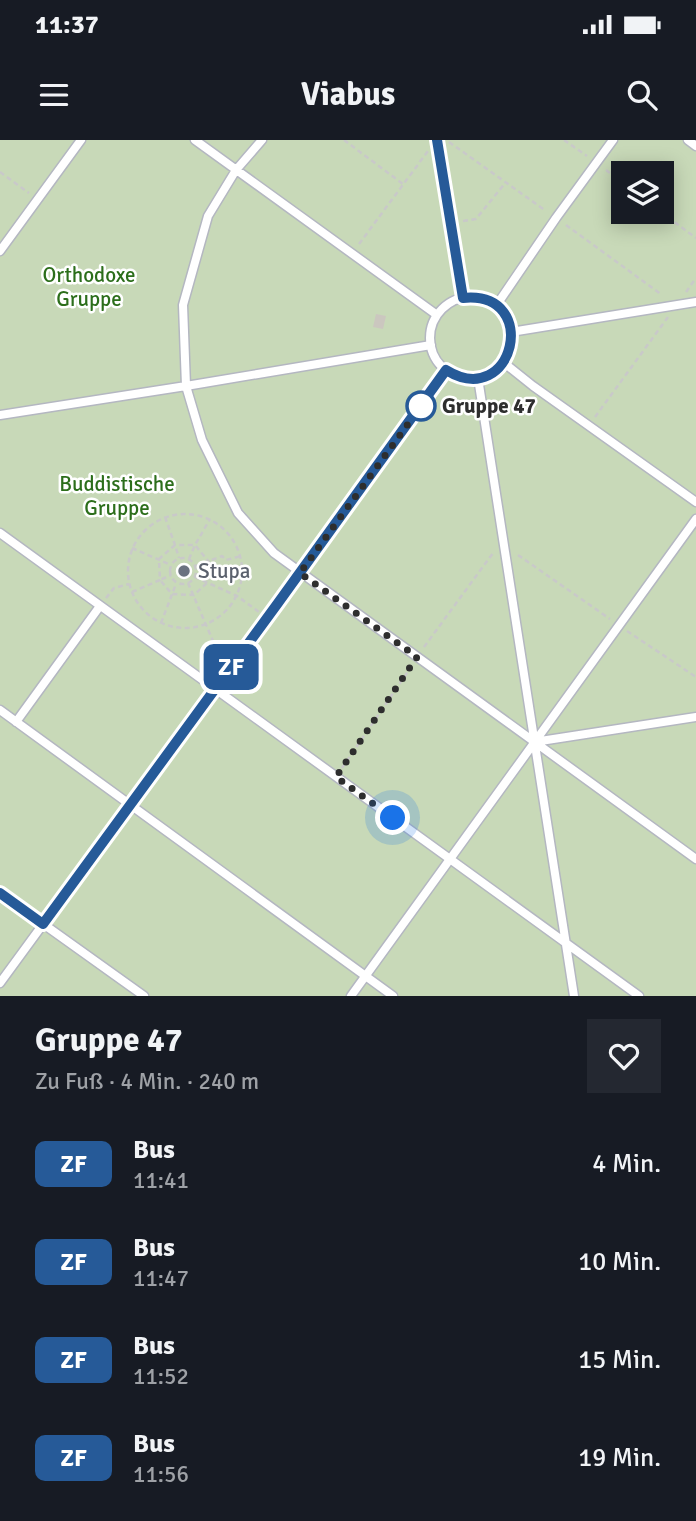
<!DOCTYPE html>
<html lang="de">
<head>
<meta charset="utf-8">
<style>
  body { margin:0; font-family:Signika,sans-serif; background:#242831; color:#f1f3f6; height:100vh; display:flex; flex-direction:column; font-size:26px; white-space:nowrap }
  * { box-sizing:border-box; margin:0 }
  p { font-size:23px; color:#9ea1a6 }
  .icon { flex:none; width:38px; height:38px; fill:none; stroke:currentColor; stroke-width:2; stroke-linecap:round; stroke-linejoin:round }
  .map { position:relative; height:856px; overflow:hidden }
  .panel { display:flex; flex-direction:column; background:#171b24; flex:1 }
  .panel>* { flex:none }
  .badge { padding:0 14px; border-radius:10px; font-size:24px; line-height:46px }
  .buttons { position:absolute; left:611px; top:21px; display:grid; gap:14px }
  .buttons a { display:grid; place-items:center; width:63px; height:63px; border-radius:0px; background:#171b24; box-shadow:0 4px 18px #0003; font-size:35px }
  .you { position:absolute; width:35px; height:35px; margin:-18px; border:5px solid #fff; border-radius:50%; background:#1a73e8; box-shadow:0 0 0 10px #1a73e833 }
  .map>.badge { position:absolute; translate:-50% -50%; box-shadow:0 0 0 4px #fff }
  .round { display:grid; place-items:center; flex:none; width:74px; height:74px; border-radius:0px; background:#242831 }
  .headline { display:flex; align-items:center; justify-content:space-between; height:119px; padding:0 35px }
  h1 { font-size:33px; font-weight:800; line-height:52px }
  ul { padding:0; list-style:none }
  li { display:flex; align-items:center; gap:21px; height:98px; padding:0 35px }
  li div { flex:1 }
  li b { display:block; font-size:26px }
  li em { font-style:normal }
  li .badge { min-width:77px; font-weight:700; text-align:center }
  .status { display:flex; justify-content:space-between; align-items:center; height:49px; padding:0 35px; background:#171b24; direction:ltr }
  .status svg { height:19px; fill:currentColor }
  header { display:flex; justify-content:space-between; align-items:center; height:91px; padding:0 35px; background:#171b24; font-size:32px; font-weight:800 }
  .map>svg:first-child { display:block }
</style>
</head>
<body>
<div class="status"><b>11:37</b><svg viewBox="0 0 49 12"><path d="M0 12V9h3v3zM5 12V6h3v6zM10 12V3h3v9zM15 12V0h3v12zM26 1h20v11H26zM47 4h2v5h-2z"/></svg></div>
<header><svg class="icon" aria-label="menu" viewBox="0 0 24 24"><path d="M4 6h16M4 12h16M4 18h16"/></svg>Viabus<svg class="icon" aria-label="search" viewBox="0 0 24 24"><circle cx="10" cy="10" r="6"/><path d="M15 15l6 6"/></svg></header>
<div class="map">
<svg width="696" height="856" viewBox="0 0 696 856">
  <rect width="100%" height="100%" fill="#efe9e1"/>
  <!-- cemetery -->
  <path fill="#c8d9b8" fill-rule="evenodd" d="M 0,0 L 696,0 L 696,856 L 0,856 ZM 623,33 L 662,33 L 662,72 L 623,72 Z"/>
  <!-- building -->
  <path fill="#cbc7bf" d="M 376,174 L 386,176 L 383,189 L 373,187 Z"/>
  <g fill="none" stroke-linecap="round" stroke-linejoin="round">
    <!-- service casing -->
    <g stroke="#b4b7c1" stroke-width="11">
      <path id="service" d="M 195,0 L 437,175
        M 262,0 L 236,30 L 208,76 L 183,165 L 186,246 L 202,300 L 238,373 L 274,413 L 696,719
        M 437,0 L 463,158
        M 688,0 L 696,6
        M 0,111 L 81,0
        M430 198a41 41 0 1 1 82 0a41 41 0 1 1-82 0Z
        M 496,166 L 556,78 L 613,0
        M 511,192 L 696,162
        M 503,222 L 533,246 L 696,362
        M 478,238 L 574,856
        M 0,275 L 186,246 L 431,205
        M 0,393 L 639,856
        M 0,570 L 393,856
        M 16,582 L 100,466
        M 534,602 L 696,577
        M 0,753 L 144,856
        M 0,843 L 300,433 L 446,230
        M 351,856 L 696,379"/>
    </g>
    <!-- path -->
    <path stroke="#c9c9c9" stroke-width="2.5" stroke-dasharray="5 3.5" stroke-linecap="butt" d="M 344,0 L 403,44
      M 564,0 L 587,16
      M 449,2 L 546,71
      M 606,30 L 623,43
      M 0,32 L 29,53
      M 661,72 L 696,98
      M 463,81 L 476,79 L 506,42
      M 566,85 L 662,155
      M 359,104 L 428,11
      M 686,152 L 696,138
      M 595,277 L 668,177
      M128 431a57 57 0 1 1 114 0a57 57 0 1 1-114 0Z
      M 165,377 L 175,405 L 195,405 L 209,422 L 208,442 L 194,455 L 172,454 L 160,440 L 171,435
      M 132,408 L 171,425
      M 518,415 L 610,479
      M170 431a13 13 0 1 1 26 0a13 13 0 1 1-26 0Z
      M 189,419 L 195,405 L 210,379
      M 196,426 L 222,416 L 226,420 L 241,416
      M 195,437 L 237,456 L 259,472
      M 188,443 L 213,501 L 207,529
      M 132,452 L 160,440 L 159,419 L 175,405 L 179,418
      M 106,458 L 114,448 L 129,444
      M 161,483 L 176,444
      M 627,491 L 696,537
      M 424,507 L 493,413
      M 342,628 L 411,527"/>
    <!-- service -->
    <use href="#service" stroke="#fff" stroke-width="8"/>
  </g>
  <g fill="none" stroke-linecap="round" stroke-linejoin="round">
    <!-- line casing -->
    <g stroke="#fff" stroke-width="16">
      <path id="line" d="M 0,753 L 43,784 L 278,463 L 446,230 C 514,272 542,150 463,158 L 437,0"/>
    </g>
    <!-- line -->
    <use href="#line" stroke="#265a98" stroke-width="10"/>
    <!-- walk -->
    <path stroke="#2e2e2e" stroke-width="7" stroke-dasharray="0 12.6" d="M 393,678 L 336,637 L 417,517 L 300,433 L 421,266"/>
  </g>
  <!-- markers -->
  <circle fill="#fff" stroke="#265a98" stroke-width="3.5" cx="421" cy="266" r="14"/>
  <circle fill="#6b7280" stroke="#fff" stroke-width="2.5" cx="184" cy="431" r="7"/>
  <g text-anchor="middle" stroke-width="5" stroke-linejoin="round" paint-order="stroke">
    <!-- park labels -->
    <g font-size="21" fill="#2c6e1b" stroke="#fff">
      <text x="89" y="142">Orthodoxe<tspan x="89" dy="24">Gruppe</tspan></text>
      <text x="117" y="351">Buddistische<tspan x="117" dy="24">Gruppe</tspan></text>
    </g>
    <!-- stop labels -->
    <g font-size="21" font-weight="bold" fill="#2e2e2e" stroke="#fff" text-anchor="start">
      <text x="442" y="273">Gruppe 47</text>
    </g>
    <!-- worship labels -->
    <g font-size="21" fill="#5b616d" stroke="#fff" text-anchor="start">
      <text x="198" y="438">Stupa</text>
    </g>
  </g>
</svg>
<div class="buttons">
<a><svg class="icon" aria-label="layers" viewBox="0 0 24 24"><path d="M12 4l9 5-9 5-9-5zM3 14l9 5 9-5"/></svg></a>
</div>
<div class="you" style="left:393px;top:678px"></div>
<b class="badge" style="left:231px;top:527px;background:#265a98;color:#fff">ZF</b>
</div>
<section class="panel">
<div class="headline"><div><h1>Gruppe 47</h1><p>Zu Fuß · 4 Min. · 240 m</p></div><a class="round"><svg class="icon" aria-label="heart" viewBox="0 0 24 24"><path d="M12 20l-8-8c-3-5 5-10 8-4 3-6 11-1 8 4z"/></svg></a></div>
<ul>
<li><span class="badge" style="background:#265a98;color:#fff">ZF</span><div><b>Bus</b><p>11:41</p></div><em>4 Min.</em></li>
<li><span class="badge" style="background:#265a98;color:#fff">ZF</span><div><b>Bus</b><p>11:47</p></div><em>10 Min.</em></li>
<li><span class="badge" style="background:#265a98;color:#fff">ZF</span><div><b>Bus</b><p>11:52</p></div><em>15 Min.</em></li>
<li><span class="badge" style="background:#265a98;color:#fff">ZF</span><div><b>Bus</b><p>11:56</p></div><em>19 Min.</em></li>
</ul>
</section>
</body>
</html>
